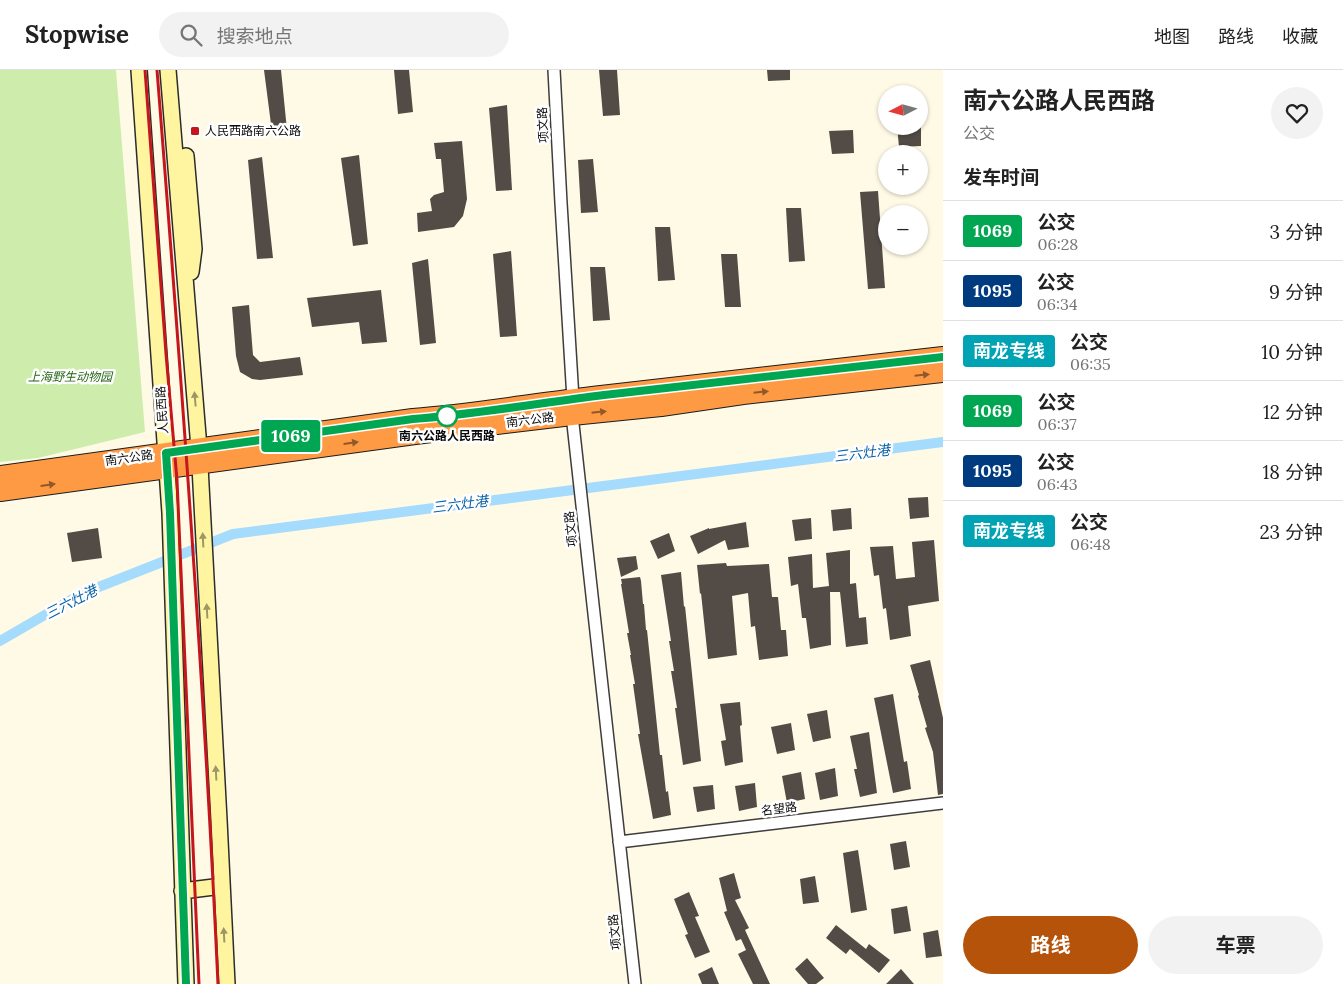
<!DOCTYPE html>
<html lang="zh">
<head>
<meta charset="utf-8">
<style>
  body { margin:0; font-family:Lora,"Noto Sans SC",serif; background:#f2f2f2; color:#222; height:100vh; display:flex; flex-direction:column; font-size:19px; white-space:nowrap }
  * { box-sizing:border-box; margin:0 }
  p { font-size:16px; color:#767676 }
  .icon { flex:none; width:28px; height:28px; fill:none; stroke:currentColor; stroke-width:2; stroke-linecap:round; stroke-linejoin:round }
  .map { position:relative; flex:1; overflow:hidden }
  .drawer { display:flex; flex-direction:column; background:#fff; width:400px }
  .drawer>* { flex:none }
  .badge { padding:0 10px; border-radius:4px; font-size:18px; line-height:32px }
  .needle { width:32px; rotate:264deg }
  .controls { position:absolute; left:878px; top:15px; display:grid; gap:10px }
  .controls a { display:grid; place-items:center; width:50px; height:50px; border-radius:50%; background:#fff; box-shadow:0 1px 4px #0004; font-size:25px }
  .map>.badge { position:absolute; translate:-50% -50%; box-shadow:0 0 0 2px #fff }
  h2 { padding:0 20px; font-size:19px; line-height:45px }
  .round { display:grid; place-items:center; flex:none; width:52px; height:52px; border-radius:26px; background:#f2f2f2 }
  .summary { display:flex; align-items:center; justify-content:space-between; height:85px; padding:0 20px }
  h1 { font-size:24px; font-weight:700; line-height:38px }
  .button { display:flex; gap:10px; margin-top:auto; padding:10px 20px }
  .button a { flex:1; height:58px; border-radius:30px; background:#b45309; color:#fff; font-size:20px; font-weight:700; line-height:58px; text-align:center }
  .button a+a { background:#f2f2f2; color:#222 }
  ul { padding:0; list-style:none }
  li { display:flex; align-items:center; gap:15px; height:60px; padding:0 20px; border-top:1px solid #e0e0e0 }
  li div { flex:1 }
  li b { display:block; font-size:19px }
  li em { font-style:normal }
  li .badge { min-width:55px; font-weight:700; text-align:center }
  header { display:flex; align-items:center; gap:30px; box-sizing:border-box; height:70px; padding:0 25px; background:#fff; border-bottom:1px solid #e0e0e0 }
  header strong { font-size:24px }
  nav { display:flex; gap:28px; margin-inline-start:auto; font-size:18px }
  .search { width:350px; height:45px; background:#f2f2f2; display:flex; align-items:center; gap:12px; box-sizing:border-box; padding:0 18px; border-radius:28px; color:#767676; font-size:19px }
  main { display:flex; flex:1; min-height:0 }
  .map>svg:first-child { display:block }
</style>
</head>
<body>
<header>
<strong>Stopwise</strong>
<div class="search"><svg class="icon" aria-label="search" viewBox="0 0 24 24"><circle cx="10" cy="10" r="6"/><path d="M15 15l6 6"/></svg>搜索地点</div>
<nav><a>地图</a><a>路线</a><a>收藏</a></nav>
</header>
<main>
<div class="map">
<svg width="943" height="914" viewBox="0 0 943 914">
  <rect width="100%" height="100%" fill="#fffae6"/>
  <!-- green -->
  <path fill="#ceedad" d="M 0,0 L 116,0 L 145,362 L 38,388 L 0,392 Z"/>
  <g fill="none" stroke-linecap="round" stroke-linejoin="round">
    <!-- canal -->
    <path stroke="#a5dbfc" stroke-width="10" d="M 0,571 L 81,524 L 233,464 L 943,372"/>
  </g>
  <!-- building -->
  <path fill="#534b45" d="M 264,0 L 281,0 L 287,60 L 272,62 Z
    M 394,0 L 409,0 L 413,42 L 398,44 Z
    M 599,0 L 617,0 L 620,45 L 603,46 Z
    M 767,0 L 790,0 L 790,10 L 768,11 Z
    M 507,35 L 512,120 L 496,121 L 489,38 Z
    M 897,56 L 921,56 L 921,76 L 899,77 Z
    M 853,60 L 854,83 L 832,84 L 829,61 Z
    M 462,71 L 467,129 L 463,146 L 454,157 L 418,162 L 417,143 L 432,141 L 430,129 L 434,125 L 444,122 L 441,89 L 436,89 L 434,73 Z
    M 359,85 L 368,174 L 353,176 L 341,88 Z
    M 262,87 L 273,188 L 257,189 L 248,90 Z
    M 593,89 L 598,142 L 581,143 L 578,90 Z
    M 878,121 L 885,218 L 868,219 L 860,122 Z
    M 786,138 L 801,138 L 805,191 L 789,192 Z
    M 655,157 L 670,157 L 675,210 L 658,211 Z
    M 511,181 L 517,266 L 500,267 L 493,184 Z
    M 721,184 L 737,184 L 741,237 L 725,237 Z
    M 428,189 L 436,273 L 420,275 L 412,193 Z
    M 590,197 L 605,197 L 610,250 L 593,251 Z
    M 381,220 L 387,272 L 362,274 L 359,252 L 312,257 L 307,228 Z
    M 249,235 L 253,285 L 260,292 L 300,287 L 303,305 L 260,310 L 252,309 L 240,302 L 236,286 L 232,237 Z
    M 928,427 L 929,447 L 910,449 L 908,428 Z
    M 851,438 L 852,459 L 833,461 L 831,440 Z
    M 811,448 L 812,469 L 795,471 L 792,450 Z
    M 746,452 L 749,477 L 728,480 L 725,470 L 698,484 L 690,466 L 709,458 L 709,459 Z
    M 98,458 L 102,488 L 72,492 L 67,463 Z
    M 669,463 L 675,481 L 658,489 L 650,471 Z
    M 934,470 L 939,531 L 908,536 L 911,566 L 890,570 L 886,538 L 883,539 L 879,505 L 874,506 L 870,477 L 893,476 L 896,509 L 915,507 L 912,472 Z
    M 850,480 L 850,514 L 856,513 L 859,548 L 866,547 L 868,574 L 846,577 L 840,522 L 830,522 L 831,575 L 810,579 L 806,548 L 802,548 L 798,514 L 791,516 L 788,487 L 812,484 L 813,518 L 829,516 L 826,483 Z
    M 636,486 L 638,499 L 621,507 L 617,488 Z
    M 726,493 L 727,496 L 769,494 L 772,527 L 778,527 L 781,560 L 786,560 L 788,586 L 759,590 L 755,556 L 751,557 L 748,523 L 732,526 L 737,585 L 708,589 L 701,523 L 700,524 L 697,495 Z
    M 681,502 L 684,537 L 685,536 L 701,691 L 683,695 L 675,638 L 677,638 L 671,601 L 674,601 L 669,571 L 671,571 L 661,505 Z
    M 640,507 L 641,511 L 643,534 L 644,534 L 646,560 L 647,560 L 660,685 L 662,685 L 666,722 L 668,721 L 671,745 L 653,749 L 638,664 L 640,664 L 633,614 L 635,614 L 630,585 L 631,585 L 627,563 L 629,563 L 621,514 L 622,514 L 621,509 Z
    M 930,590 L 943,648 L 943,724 L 938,725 L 933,682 L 925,658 L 927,657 L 918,626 L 919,625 L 910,595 Z
    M 893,624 L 904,692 L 907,691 L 911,719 L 893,723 L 874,628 Z
    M 740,632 L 742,655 L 740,656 L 743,692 L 725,696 L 721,671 L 726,670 L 720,634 Z
    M 827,640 L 831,668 L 813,672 L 807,644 Z
    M 791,653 L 795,680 L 777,684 L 771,657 Z
    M 869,662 L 877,723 L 860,727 L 854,699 L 857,699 L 850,666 Z
    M 835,698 L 838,726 L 820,730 L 815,703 Z
    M 801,702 L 805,729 L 787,733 L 782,706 Z
    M 755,713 L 757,737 L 739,741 L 735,716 Z
    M 713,715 L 715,739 L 697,742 L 693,717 Z
    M 906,771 L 910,797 L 894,800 L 890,774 Z
    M 858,780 L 867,840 L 851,843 L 843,783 Z
    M 734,803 L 741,828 L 735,830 L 749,858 L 745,860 L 770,914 L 753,914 L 738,884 L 746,880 L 741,869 L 736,871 L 724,842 L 727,841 L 719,808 Z
    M 815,806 L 819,832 L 803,834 L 800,809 Z
    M 689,822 L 699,846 L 695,847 L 710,882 L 695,888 L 685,865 L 688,864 L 674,829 Z
    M 907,836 L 911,861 L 894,864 L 891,839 Z
    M 836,855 L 866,879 L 869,874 L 890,890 L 879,903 L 850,879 L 846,884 L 826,868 Z
    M 938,860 L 942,886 L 926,888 L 923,863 Z
    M 807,888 L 824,908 L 816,914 L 808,914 L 795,899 Z
    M 712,897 L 719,914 L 702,914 L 698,904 Z
    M 901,899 L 914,914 L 886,914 Z"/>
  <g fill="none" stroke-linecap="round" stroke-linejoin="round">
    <!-- street casing -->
    <g stroke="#3d3d3d" stroke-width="14">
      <path id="street" d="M 554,0 L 561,133 L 573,329 L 572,345 L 635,914
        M 619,772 L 943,733"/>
    </g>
    <!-- secondary casing -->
    <g stroke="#2c2c2c" stroke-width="18">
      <path id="secondary" d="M 139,0 L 170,443 L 186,914
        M 168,0 L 199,378 L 219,750 L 227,914
        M 186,86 L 194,179 L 191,202
        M 182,821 L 222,816"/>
    </g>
    <!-- highway casing -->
    <g stroke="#1b1b1b" stroke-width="22">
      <path id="highway" d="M 0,406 L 413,349 C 476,344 538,333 601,326 C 715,312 829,299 943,287
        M 0,421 L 415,364 L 572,345 L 661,336 L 743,324 L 943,302"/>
    </g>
    <!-- street -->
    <use href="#street" stroke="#fff" stroke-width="11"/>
    <!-- secondary -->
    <use href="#secondary" stroke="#fff5a1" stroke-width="15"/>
    <!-- highway -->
    <use href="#highway" stroke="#ff9a44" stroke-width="20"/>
    <!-- rail -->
    <path stroke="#c5161e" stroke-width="3" d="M 145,0 L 166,284 L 177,410 L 199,914
      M 157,0 C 181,304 204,609 218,914"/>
  </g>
  <!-- one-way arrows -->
  <defs><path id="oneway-solid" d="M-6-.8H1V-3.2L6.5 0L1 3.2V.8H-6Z" transform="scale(1.25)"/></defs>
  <g fill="#91592a">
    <use href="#oneway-solid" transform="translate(922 305) rotate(-6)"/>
    <use href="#oneway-solid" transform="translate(761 322) rotate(-6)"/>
    <use href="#oneway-solid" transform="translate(599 342) rotate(-6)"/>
    <use href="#oneway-solid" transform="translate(351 373) rotate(-8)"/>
    <use href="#oneway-solid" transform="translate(48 415) rotate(-8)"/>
  </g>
  <g fill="#9d9765">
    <use href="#oneway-solid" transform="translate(195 329) rotate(-95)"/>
    <use href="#oneway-solid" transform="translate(203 470) rotate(-93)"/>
    <use href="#oneway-solid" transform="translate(207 541) rotate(-93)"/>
    <use href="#oneway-solid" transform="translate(216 703) rotate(-93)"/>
    <use href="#oneway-solid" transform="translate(224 865) rotate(-93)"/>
  </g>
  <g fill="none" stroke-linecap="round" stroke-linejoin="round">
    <!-- line casing -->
    <g stroke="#fff" stroke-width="11">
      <path id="line" d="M 186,914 L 170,443 L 166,383 L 413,349 C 477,344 540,333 604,325 C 717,312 830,299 943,287"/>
    </g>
    <!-- line -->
    <use href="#line" stroke="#00a651" stroke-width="8"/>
  </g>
  <!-- markers -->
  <rect fill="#c5161e" stroke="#fff" stroke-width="2" x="190" y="56" width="10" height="10" rx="2.5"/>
  <circle fill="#fff" stroke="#00a651" stroke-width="2.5" cx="447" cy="346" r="10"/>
  <g text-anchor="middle" stroke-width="5" stroke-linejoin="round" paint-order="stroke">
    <!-- street labels -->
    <g font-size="12" fill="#0a0a0a" stroke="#fff">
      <text transform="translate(543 55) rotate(-93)" y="4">项文路</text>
      <text transform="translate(162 340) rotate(-94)" y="4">人民西路</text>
      <text transform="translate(530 350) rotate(-7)" y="4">南六公路</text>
      <text transform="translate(129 388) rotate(-8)" y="4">南六公路</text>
      <text transform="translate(571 459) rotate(-96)" y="4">项文路</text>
      <text transform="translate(779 739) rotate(-7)" y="4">名望路</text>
      <text transform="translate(615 862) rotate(-96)" y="4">项文路</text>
    </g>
    <!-- poi labels -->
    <g font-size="12" fill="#0a0a0a" stroke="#fff" text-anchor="start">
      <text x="205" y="65">人民西路南六公路</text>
    </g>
    <!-- park labels -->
    <g font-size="12" font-style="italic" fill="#266615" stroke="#fff">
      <text x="70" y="311">上海野生动物园</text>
    </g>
    <!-- stop labels -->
    <g font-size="12" font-weight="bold" fill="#0a0a0a" stroke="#fff">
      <text x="447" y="370">南六公路人民西路</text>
    </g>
    <!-- water labels -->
    <g font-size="14" font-style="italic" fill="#0961a5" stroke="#fff">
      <text transform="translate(862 383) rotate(-7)" y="5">三六灶港</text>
      <text transform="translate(460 434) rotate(-7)" y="5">三六灶港</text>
      <text transform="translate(71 532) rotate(-27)" y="5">三六灶港</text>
    </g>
  </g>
</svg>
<div class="controls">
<a><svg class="needle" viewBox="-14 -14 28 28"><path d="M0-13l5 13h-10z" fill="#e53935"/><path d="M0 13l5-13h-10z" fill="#767676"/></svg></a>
<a>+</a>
<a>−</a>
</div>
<b class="badge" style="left:291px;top:366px;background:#00a651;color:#fff">1069</b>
</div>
<section class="drawer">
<div class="summary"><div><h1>南六公路人民西路</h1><p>公交</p></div><a class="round"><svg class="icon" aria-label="heart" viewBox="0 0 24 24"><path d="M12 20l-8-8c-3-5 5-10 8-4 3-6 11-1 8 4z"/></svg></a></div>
<h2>发车时间</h2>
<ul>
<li><span class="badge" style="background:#00a651;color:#fff">1069</span><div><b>公交</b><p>06:28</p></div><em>3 分钟</em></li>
<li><span class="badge" style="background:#003b80;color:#fff">1095</span><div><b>公交</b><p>06:34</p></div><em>9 分钟</em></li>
<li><span class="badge" style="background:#00a3b4;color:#fff">南龙专线</span><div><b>公交</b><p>06:35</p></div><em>10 分钟</em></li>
<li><span class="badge" style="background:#00a651;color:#fff">1069</span><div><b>公交</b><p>06:37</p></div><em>12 分钟</em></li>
<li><span class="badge" style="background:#003b80;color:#fff">1095</span><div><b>公交</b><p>06:43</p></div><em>18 分钟</em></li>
<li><span class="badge" style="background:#00a3b4;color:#fff">南龙专线</span><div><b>公交</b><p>06:48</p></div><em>23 分钟</em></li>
</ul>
<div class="button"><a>路线</a><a>车票</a></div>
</section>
</main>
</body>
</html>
